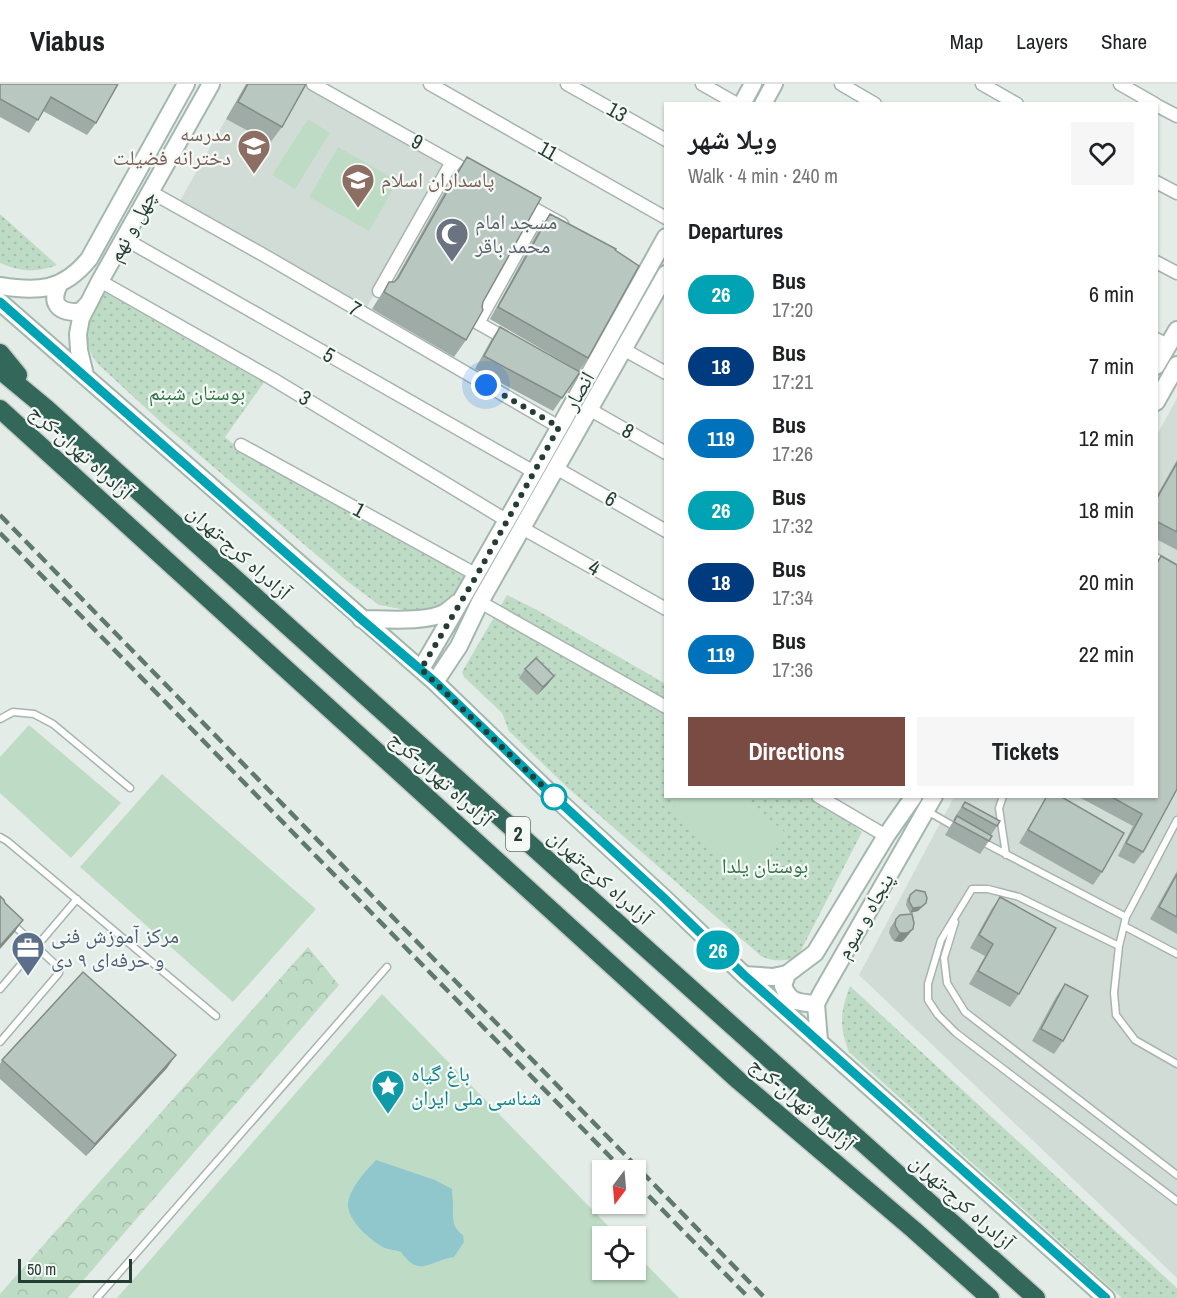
<!DOCTYPE html>
<html lang="en">
<head>
<meta charset="utf-8">
<style>
  body { margin:0; font-family:"Archivo Narrow","Noto Naskh Arabic",sans-serif; background:#f6f6f6; color:#202124; height:100vh; display:flex; flex-direction:column; font-size:22px; white-space:nowrap }
  * { box-sizing:border-box; margin:0 }
  p { font-size:20px; color:#757577 }
  .icon { flex:none; width:33px; height:33px; fill:none; stroke:currentColor; stroke-width:2; stroke-linecap:round; stroke-linejoin:round }
  .map { position:relative; flex:1; overflow:hidden }
  .side { position:absolute; left:664px; top:18px; width:494px; height:696px; display:flex; flex-direction:column; background:#fff; border-radius:0px; box-shadow:0 2px 4px #0004 }
  .side>* { flex:none }
  .badge { padding:0 12px; border-radius:20px; font-size:21px; line-height:39px }
  .needle { width:39px; rotate:196deg }
  .tools { position:absolute; left:592px; top:1076px; display:grid; gap:12px }
  .tools a { display:grid; place-items:center; width:54px; height:54px; border-radius:0px; background:#fff; box-shadow:0 2px 4px #0004; font-size:30px }
  .scale { position:absolute; left:18px; bottom:15px; width:114px; box-sizing:border-box; padding-left:6px; border:3px solid #243d35; border-top:0; font-size:16px; line-height:21px; white-space:nowrap; color:#243d35; -webkit-text-stroke:4px #f4f9f6; paint-order:stroke }
  .you { position:absolute; width:30px; height:30px; margin:-15px; border:4px solid #fff; border-radius:50%; background:#1a73e8; box-shadow:0 0 0 9px #1a73e833 }
  .map>.badge { position:absolute; translate:-50% -50%; box-shadow:0 0 0 3px #fff }
  h2 { padding:0 24px; font-size:22px; line-height:54px }
  .round { display:grid; place-items:center; flex:none; width:63px; height:63px; border-radius:0px; background:#f6f6f6 }
  .overview { display:flex; align-items:center; justify-content:space-between; height:102px; padding:0 24px }
  h1 { font-size:28px; font-weight:700; line-height:45px }
  .primary-button { display:flex; gap:12px; margin-top:auto; padding:12px 24px }
  .primary-button a { flex:1; height:69px; border-radius:0px; background:#7a4b42; color:#fff; font-size:24px; font-weight:700; line-height:69px; text-align:center }
  .primary-button a+a { background:#f6f6f6; color:#202124 }
  ul { padding:0; list-style:none }
  li { display:flex; align-items:center; gap:18px; height:72px; padding:0 24px }
  li div { flex:1 }
  li b { display:block; font-size:22px }
  li em { font-style:normal }
  li .badge { min-width:66px; font-weight:700; text-align:center }
  header { display:flex; align-items:center; gap:36px; box-sizing:border-box; height:84px; padding:0 30px; background:#fff; border-bottom:2px solid #e0e0e0 }
  header strong { font-size:28px }
  nav { display:flex; gap:33px; margin-inline-start:auto; font-size:21px }
  .map>svg:first-child { display:block }
</style>
</head>
<body>
<header>
<strong>Viabus</strong>
<nav><a>Map</a><a>Layers</a><a>Share</a></nav>
</header>
<div class="map">
<svg width="1177" height="1214" viewBox="0 0 1177 1214">
  <defs>
    <pattern id="grass-dots" width="8" height="8" patternUnits="userSpaceOnUse" patternTransform="scale(1.5)"><rect width="8" height="8" fill="#bedcc5"/><path d="M2 2h.1M6 6h.1" fill="none" stroke="#a3beaa" stroke-width="1.8" stroke-linecap="round"/></pattern>
    <pattern id="forest-crowns" width="20" height="18" patternUnits="userSpaceOnUse" patternTransform="scale(1.5)"><rect width="20" height="18" fill="#bedcc5"/><path d="M2 6a3 3 0 1 1 6 0M12 15a3 3 0 1 1 6 0" fill="none" stroke="#a3beaa"/></pattern>
  </defs>
  <rect width="100%" height="100%" fill="#e4ece8"/>
  <!-- built -->
  <path fill="#d2dcd7" d="M 303,0 L 313,0 L 449,76 L 363,230 L 177,122 L 226,35 L 270,59 Z
    M 1177,314 L 1177,1194 L 859,891 L 954,713 L 1156,712 L 1157,351 Z"/>
  <!-- grass -->
  <path fill="url(#grass-dots)" d="M 0,130 L 57,181 C 36,189 21,188 0,179 Z
    M 101,206 L 238,281 L 265,297 L 225,353 L 244,369 L 470,492 L 455,512 L 442,521 L 426,525 L 406,526 L 379,521 L 347,497 L 285,444 L 162,339 L 100,282 C 76,255 89,235 101,206 Z
    M 507,511 L 537,526 L 666,600 L 666,712 L 817,713 L 862,748 L 797,874 C 785,877 772,878 761,872 L 568,704 L 509,647 L 502,629 L 464,593 L 462,588 Z
    M 850,902 L 1177,1204 L 1177,1214 L 1122,1214 L 849,968 C 839,941 840,929 850,902 Z"/>
  <!-- forest -->
  <path fill="url(#forest-crowns)" d="M 308,863 L 339,901 L 68,1214 L 0,1214 L 0,1210 Z"/>
  <!-- garden -->
  <path fill="#bedcc5" d="M 308,35 L 330,49 L 295,105 L 272,91 Z
    M 338,63 L 398,97 L 369,147 L 309,113 Z
    M 29,641 L 121,719 L 71,774 L 0,709 L 0,673 Z
    M 162,690 L 316,825 L 233,918 L 80,783 Z
    M 683,713 L 744,713 L 788,751 L 749,795 L 671,726 Z
    M 382,910 L 618,1152 L 603,1152 L 603,1185 L 636,1185 L 636,1170 L 679,1214 L 117,1214 Z"/>
  <!-- water -->
  <path fill="#90c7cd" d="M 376,1076 L 435,1096 L 452,1105 C 452,1110 453,1115 453,1120 C 453,1133 451,1143 463,1151 L 464,1158 L 454,1173 C 430,1176 420,1195 401,1168 C 396,1166 388,1166 383,1163 C 370,1156 347,1136 348,1120 C 350,1103 365,1088 376,1076 Z"/>
  <g fill="none" stroke-linecap="round" stroke-linejoin="round">
    <!-- lane casing -->
    <g stroke="#a7b4af" stroke-width="9">
      <path id="lane" d="M 1156,473 L 1177,485
        M 0,635 L 13,628 L 34,630 L 53,640 L 130,704
        M 1003,712 L 999,724 L 1006,771
        M 927,727 L 957,744
        M 0,753 L 7,757 L 216,932
        M 981,757 L 1126,833 L 1119,862 L 1114,909 L 1116,931 L 1135,956 L 1177,980
        M 0,828 L 59,884 L 59,889 L 0,958
        M 1126,833 L 1177,736
        M 955,838 L 944,874 L 947,899 L 965,928 L 1177,1091
        M 1124,842 L 1177,870
        M 1119,862 L 1019,813 L 988,805 L 972,805 L 941,856 L 928,900 L 928,916 L 938,931 L 956,949 L 1177,1117
        M 0,905 L 77,815
        M 97,1214 L 387,883"/>
    </g>
    <!-- street casing -->
    <g stroke="#a7b4af" stroke-width="15">
      <path id="street" d="M 313,0 L 473,90
        M 430,0 L 666,134
        M 567,0 L 666,56
        M 702,0 L 737,20
        M 841,0 L 875,20
        M 982,0 L 1017,20
        M 1120,0 L 1155,20
        M 1156,21 L 1177,32
        M 1156,98 L 1177,109
        M 151,108 L 267,173 L 559,343
        M 522,118 L 562,140
        M 125,155 L 534,388
        M 1156,178 L 1177,189
        M 100,197 L 271,294 L 506,436
        M 379,207 L 452,78
        M 1156,255 L 1168,261
        M 510,257 L 478,239 L 540,128
        M 623,265 L 666,289
        M 589,325 L 666,369
        M 241,361 L 477,491
        M 556,384 L 666,447
        M 522,444 L 666,525
        M 480,518 L 666,623
        M 818,712 L 886,752"/>
    </g>
    <!-- secondary casing -->
    <g stroke="#a3b7af" stroke-width="20">
      <path id="secondary" d="M 742,20 L 753,0
        M 763,20 L 774,0
        M 60,199 C 49,219 58,229 80,228 L 89,219
        M 0,202 C 38,208 63,207 89,175 L 186,0
        M 0,218 L 435,598 L 549,708 L 664,814 L 744,891 L 1106,1214
        M 1156,282 L 1177,246
        M 85,291 L 79,266 L 78,250 L 81,234 L 100,197 L 211,0
        M 1156,318 L 1177,281
        M 361,535 C 383,535 428,539 446,528 C 450,525 454,522 457,519
        M 421,585 C 505,443 585,298 666,153
        M 435,598 L 459,562 L 480,518 L 666,190
        M 787,890 L 783,902 C 791,920 798,918 816,920
        M 744,891 L 773,893 L 787,890 L 815,869 L 886,752 L 914,712
        M 819,957 L 816,920 L 821,910 L 934,712"/>
    </g>
    <!-- highway casing -->
    <g stroke="#c2c9c6" stroke-width="21">
      <path id="highway" d="M 0,269 L 18,291
        M 0,286 L 47,325 L 553,781 L 1036,1214
        M 0,325 L 739,997 L 914,1146 L 990,1214"/>
    </g>
    <!-- lane -->
    <use href="#lane" stroke="#fff" stroke-width="6"/>
    <!-- street -->
    <use href="#street" stroke="#fff" stroke-width="12"/>
    <!-- secondary -->
    <use href="#secondary" stroke="#fff" stroke-width="16"/>
    <!-- highway -->
    <use href="#highway" stroke="#326759" stroke-width="18"/>
    <!-- rail -->
    <path stroke="#5f7870" stroke-width="4.5" stroke-dasharray="12 6" stroke-linecap="butt" d="M 0,431 L 765,1214
      M 0,449 L 623,1086
      M 636,1099 L 749,1214"/>
  </g>
  <!-- wall -->
  <path fill="#9faba6" d="M 0,0 L 118,0 L 96,39 L 87,51 L 43,27 L 29,49 L 0,33 Z
    M 246,0 L 306,0 L 282,43 L 270,59 L 226,35 Z
    M 467,73 L 483,218 L 466,256 L 454,273 L 372,225 L 389,198 L 394,198 L 455,89 Z
    M 550,130 L 615,166 L 588,274 L 579,287 L 490,235 L 541,142 Z
    M 500,243 L 580,288 L 553,327 L 475,285 L 491,256 Z
    M 1177,376 L 1177,466 L 1156,455 L 1156,413 Z
    M 1161,472 L 1177,481 L 1177,705 L 1143,768 L 1134,780 L 1118,772 L 1133,742 L 1077,712 L 1156,712 L 1156,479 Z
    M 525,585 L 548,600 L 537,611 L 519,594 Z
    M 1047,712 L 1060,712 L 1102,788 L 1093,801 L 1019,759 Z
    M 965,718 L 997,742 L 991,751 L 989,757 L 980,770 L 945,751 L 954,736 L 953,736 L 956,731 Z
    M 1177,787 L 1177,850 L 1150,835 Z
    M 910,811 L 926,819 L 918,827 L 910,829 L 906,821 L 907,815 Z
    M 1000,813 L 1019,910 L 1010,923 L 969,900 L 985,872 L 970,864 L 991,826 Z
    M 896,835 L 904,856 L 901,858 L 894,857 L 892,855 L 889,849 L 890,844 Z
    M 1065,900 L 1063,957 L 1054,970 L 1032,957 L 1056,913 Z
    M 2,976 L 167,984 L 86,1072 L 0,995 L 0,980 Z"/>
  <!-- shaded-wall -->
  <path fill="#828b87" d="M 554,592 L 548,600 L 537,611 L 543,603 Z
    M 926,819 L 918,827 L 910,829 L 913,824 Z
    M 23,836 L 14,849 L 0,865 L 0,862 Z
    M 913,845 L 904,856 L 901,858 L 894,857 L 900,849 Z
    M 176,971 L 167,984 L 86,1072 L 95,1060 Z"/>
  <!-- building -->
  <path fill="#b9c7c1" stroke="#828b87" stroke-width="1.5" d="M 0,0 L 118,0 L 96,39 L 51,13 L 38,36 L 0,15 Z
    M 248,0 L 306,0 L 282,43 L 238,18 Z
    M 467,73 L 541,114 L 483,218 L 482,223 L 483,226 L 466,256 L 384,208 L 389,198 L 394,198 L 398,194 Z
    M 550,130 L 616,165 L 615,166 L 639,182 L 588,274 L 498,223 Z
    M 500,243 L 580,288 L 562,314 L 484,272 Z
    M 1177,379 L 1177,448 L 1156,437 L 1156,416 Z
    M 1161,472 L 1177,481 L 1177,705 L 1143,768 L 1126,759 L 1142,730 L 1110,712 L 1156,712 L 1156,481 Z
    M 536,574 L 554,592 L 543,603 L 525,585 Z
    M 1047,712 L 1060,712 L 1124,749 L 1102,788 L 1028,746 Z
    M 965,718 L 1000,737 L 997,742 L 962,723 Z
    M 957,732 L 992,752 L 989,757 L 954,738 Z
    M 1177,790 L 1177,833 L 1159,823 Z
    M 916,806 L 925,808 L 927,814 L 926,819 L 921,823 L 913,824 L 909,817 L 910,811 Z
    M 0,812 L 4,816 L 5,819 L 23,836 L 0,862 Z
    M 1000,813 L 1056,844 L 1019,910 L 978,887 L 993,860 L 979,851 Z
    M 912,830 L 914,839 L 913,845 L 907,849 L 900,849 L 898,847 L 895,841 L 896,835 L 900,831 Z
    M 83,888 L 176,971 L 95,1060 L 2,976 Z
    M 1065,900 L 1088,912 L 1063,957 L 1041,945 Z"/>
  <g fill="none" stroke-linecap="round" stroke-linejoin="round">
    <!-- line casing -->
    <g stroke="#fff" stroke-width="14">
      <path id="line" d="M 0,218 L 361,535 L 435,598 L 549,708 L 664,814 L 744,891 L 1106,1214"/>
    </g>
    <!-- line -->
    <use href="#line" stroke="#00a3b4" stroke-width="9"/>
    <!-- walk -->
    <path stroke="#243d35" stroke-width="6" stroke-dasharray="0 10.8" d="M 486,301 L 559,343 L 477,491 L 421,585 L 554,713"/>
  </g>
  <!-- icons -->
  <defs>
    <g id="school-pin" transform="scale(1.725)"><path d="M0 17L-7.5 6A9.5 9.5 0 1 1 7.5 6Z" fill="#8d6e63" stroke="#f4f9f6"/><path d="M0-5L7-2L0 1L-7-2ZM-4 1L0 2.5L4 1V4Q0 6-4 4Z" fill="#fff"/></g>
    <g id="mosque-pin" transform="scale(1.725)"><path d="M0 17L-7.5 6A9.5 9.5 0 1 1 7.5 6Z" fill="#6b7280" stroke="#f4f9f6"/><path d="M3.5-4.9A6 6 0 1 0 3.5 4.9A5 5 0 1 1 3.5-4.9Z" fill="#fff"/></g>
    <g id="office-pin" transform="scale(1.725)"><path d="M0 17L-7.5 6A9.5 9.5 0 1 1 7.5 6Z" fill="#5c6f8a" stroke="#f4f9f6"/><path d="M-6-3h4V-5.5h4V-3h4V5H-6ZM-1-4.5V-3h2v-1.5ZM-6 0V1H6V0Z" fill="#fff"/></g>
    <g id="sight-pin" transform="scale(1.725)"><path d="M0 17L-7.5 6A9.5 9.5 0 1 1 7.5 6Z" fill="#0f9aa8" stroke="#f4f9f6"/><path d="M0-6L1.8-2.2L6-1.7L2.9 1.2L3.7 5.4L0 3.3L-3.7 5.4L-2.9 1.2L-6-1.7L-1.8-2.2Z" fill="#fff"/></g>
  </defs>
  <g fill-rule="evenodd">
    <use href="#school-pin" x="254" y="62"/>
    <use href="#school-pin" x="358" y="96"/>
    <use href="#mosque-pin" x="452" y="150"/>
    <use href="#office-pin" x="28" y="864"/>
    <use href="#sight-pin" x="388" y="1002"/>
  </g>
  <!-- markers -->
  <circle fill="#fff" stroke="#00a3b4" stroke-width="3" cx="554" cy="713" r="12"/>
  <g text-anchor="middle" stroke-width="4.5" stroke-linejoin="round" paint-order="stroke">
    <!-- shield labels -->
    <rect fill="#f4f9f6" stroke="#62756f" stroke-width="1.5" x="506" y="733" width="24" height="34" rx="4.5"/>
    <g font-size="20" font-weight="bold" fill="#243d35">
      <text x="518" y="757">2</text>
    </g>
    <!-- street labels -->
    <g font-size="21" fill="#243d35" stroke="#f4f9f6">
      <text transform="translate(617 28) rotate(30)" y="7">13</text>
      <text transform="translate(417 58) rotate(29)" y="7">9</text>
      <text transform="translate(548 67) rotate(30)" y="7">11</text>
      <text transform="translate(132 142) rotate(-61)" y="7">چهل و نهم</text>
      <text transform="translate(355 225) rotate(31)" y="7">7</text>
      <text transform="translate(329 271) rotate(30)" y="7">5</text>
      <text transform="translate(579 307) rotate(-60)" y="7">انصار</text>
      <text transform="translate(305 314) rotate(31)" y="7">3</text>
      <text transform="translate(628 347) rotate(30)" y="7">8</text>
      <text transform="translate(81 368) rotate(42)" y="7">آزادراه تهران-کرج</text>
      <text transform="translate(611 415) rotate(30)" y="7">6</text>
      <text transform="translate(359 426) rotate(29)" y="7">1</text>
      <text transform="translate(239 468) rotate(42)" y="7">آزادراه کرج-تهران</text>
      <text transform="translate(594 484) rotate(29)" y="7">4</text>
      <text transform="translate(441 695) rotate(42)" y="7">آزادراه تهران-کرج</text>
      <text transform="translate(600 793) rotate(42)" y="7">آزادراه کرج-تهران</text>
      <text transform="translate(865 832) rotate(-60)" y="7">پنجاه و سوم</text>
      <text transform="translate(802 1020) rotate(41)" y="7">آزادراه تهران-کرج</text>
      <text transform="translate(962 1118) rotate(42)" y="7">آزادراه کرج-تهران</text>
    </g>
    <!-- education labels -->
    <g font-size="21" fill="#785e54" stroke="#f4f9f6" text-anchor="end">
      <text x="231" y="57">مدرسه<tspan x="231" dy="24">دخترانه فضیلت</tspan></text>
      <text x="381" y="103" text-anchor="start">پاسداران اسلام</text>
    </g>
    <!-- worship labels -->
    <g font-size="21" fill="#5b616d" stroke="#f4f9f6" text-anchor="start">
      <text x="475" y="145">مسجد امام<tspan x="475" dy="24">محمد باقر</tspan></text>
    </g>
    <!-- park labels -->
    <g font-size="21" fill="#317146" stroke="#f4f9f6">
      <text x="197" y="316">بوستان شبنم</text>
      <text x="765" y="789">بوستان یلدا</text>
    </g>
    <!-- service labels -->
    <g font-size="21" fill="#4e5e75" stroke="#f4f9f6" text-anchor="start">
      <text x="51" y="859">مرکز آموزش فنی<tspan x="51" dy="24">و حرفه‌ای ۹ دی</tspan></text>
    </g>
    <!-- culture labels -->
    <g font-size="21" fill="#0d838f" stroke="#f4f9f6" text-anchor="start">
      <text x="411" y="997">باغ گیاه‌<tspan x="411" dy="24">شناسی ملی ایران</tspan></text>
    </g>
  </g>
</svg>
<div class="tools">
<a><svg class="needle" viewBox="-14 -14 28 28"><path d="M0-13l5 13h-10z" fill="#e53935"/><path d="M0 13l5-13h-10z" fill="#757577"/></svg></a>
<a><svg class="icon" aria-label="locate" viewBox="0 0 24 24"><circle cx="12" cy="12" r="6"/><path d="M12 2v4M12 18v4M2 12h4M18 12h4"/></svg></a>
</div>
<div class="scale">50 m</div>
<div class="you" style="left:486px;top:301px"></div>
<b class="badge" style="left:718px;top:866px;background:#00a3b4;color:#fff">26</b>
<section class="side">
<div class="overview"><div><h1>ویلا شهر</h1><p>Walk · 4 min · 240 m</p></div><a class="round"><svg class="icon" aria-label="heart" viewBox="0 0 24 24"><path d="M12 20l-8-8c-3-5 5-10 8-4 3-6 11-1 8 4z"/></svg></a></div>
<h2>Departures</h2>
<ul>
<li><span class="badge" style="background:#00a3b4;color:#fff">26</span><div><b>Bus</b><p>17:20</p></div><em>6 min</em></li>
<li><span class="badge" style="background:#003b80;color:#fff">18</span><div><b>Bus</b><p>17:21</p></div><em>7 min</em></li>
<li><span class="badge" style="background:#0072bc;color:#fff">119</span><div><b>Bus</b><p>17:26</p></div><em>12 min</em></li>
<li><span class="badge" style="background:#00a3b4;color:#fff">26</span><div><b>Bus</b><p>17:32</p></div><em>18 min</em></li>
<li><span class="badge" style="background:#003b80;color:#fff">18</span><div><b>Bus</b><p>17:34</p></div><em>20 min</em></li>
<li><span class="badge" style="background:#0072bc;color:#fff">119</span><div><b>Bus</b><p>17:36</p></div><em>22 min</em></li>
</ul>
<div class="primary-button"><a>Directions</a><a>Tickets</a></div>
</section>
</div>
</body>
</html>
